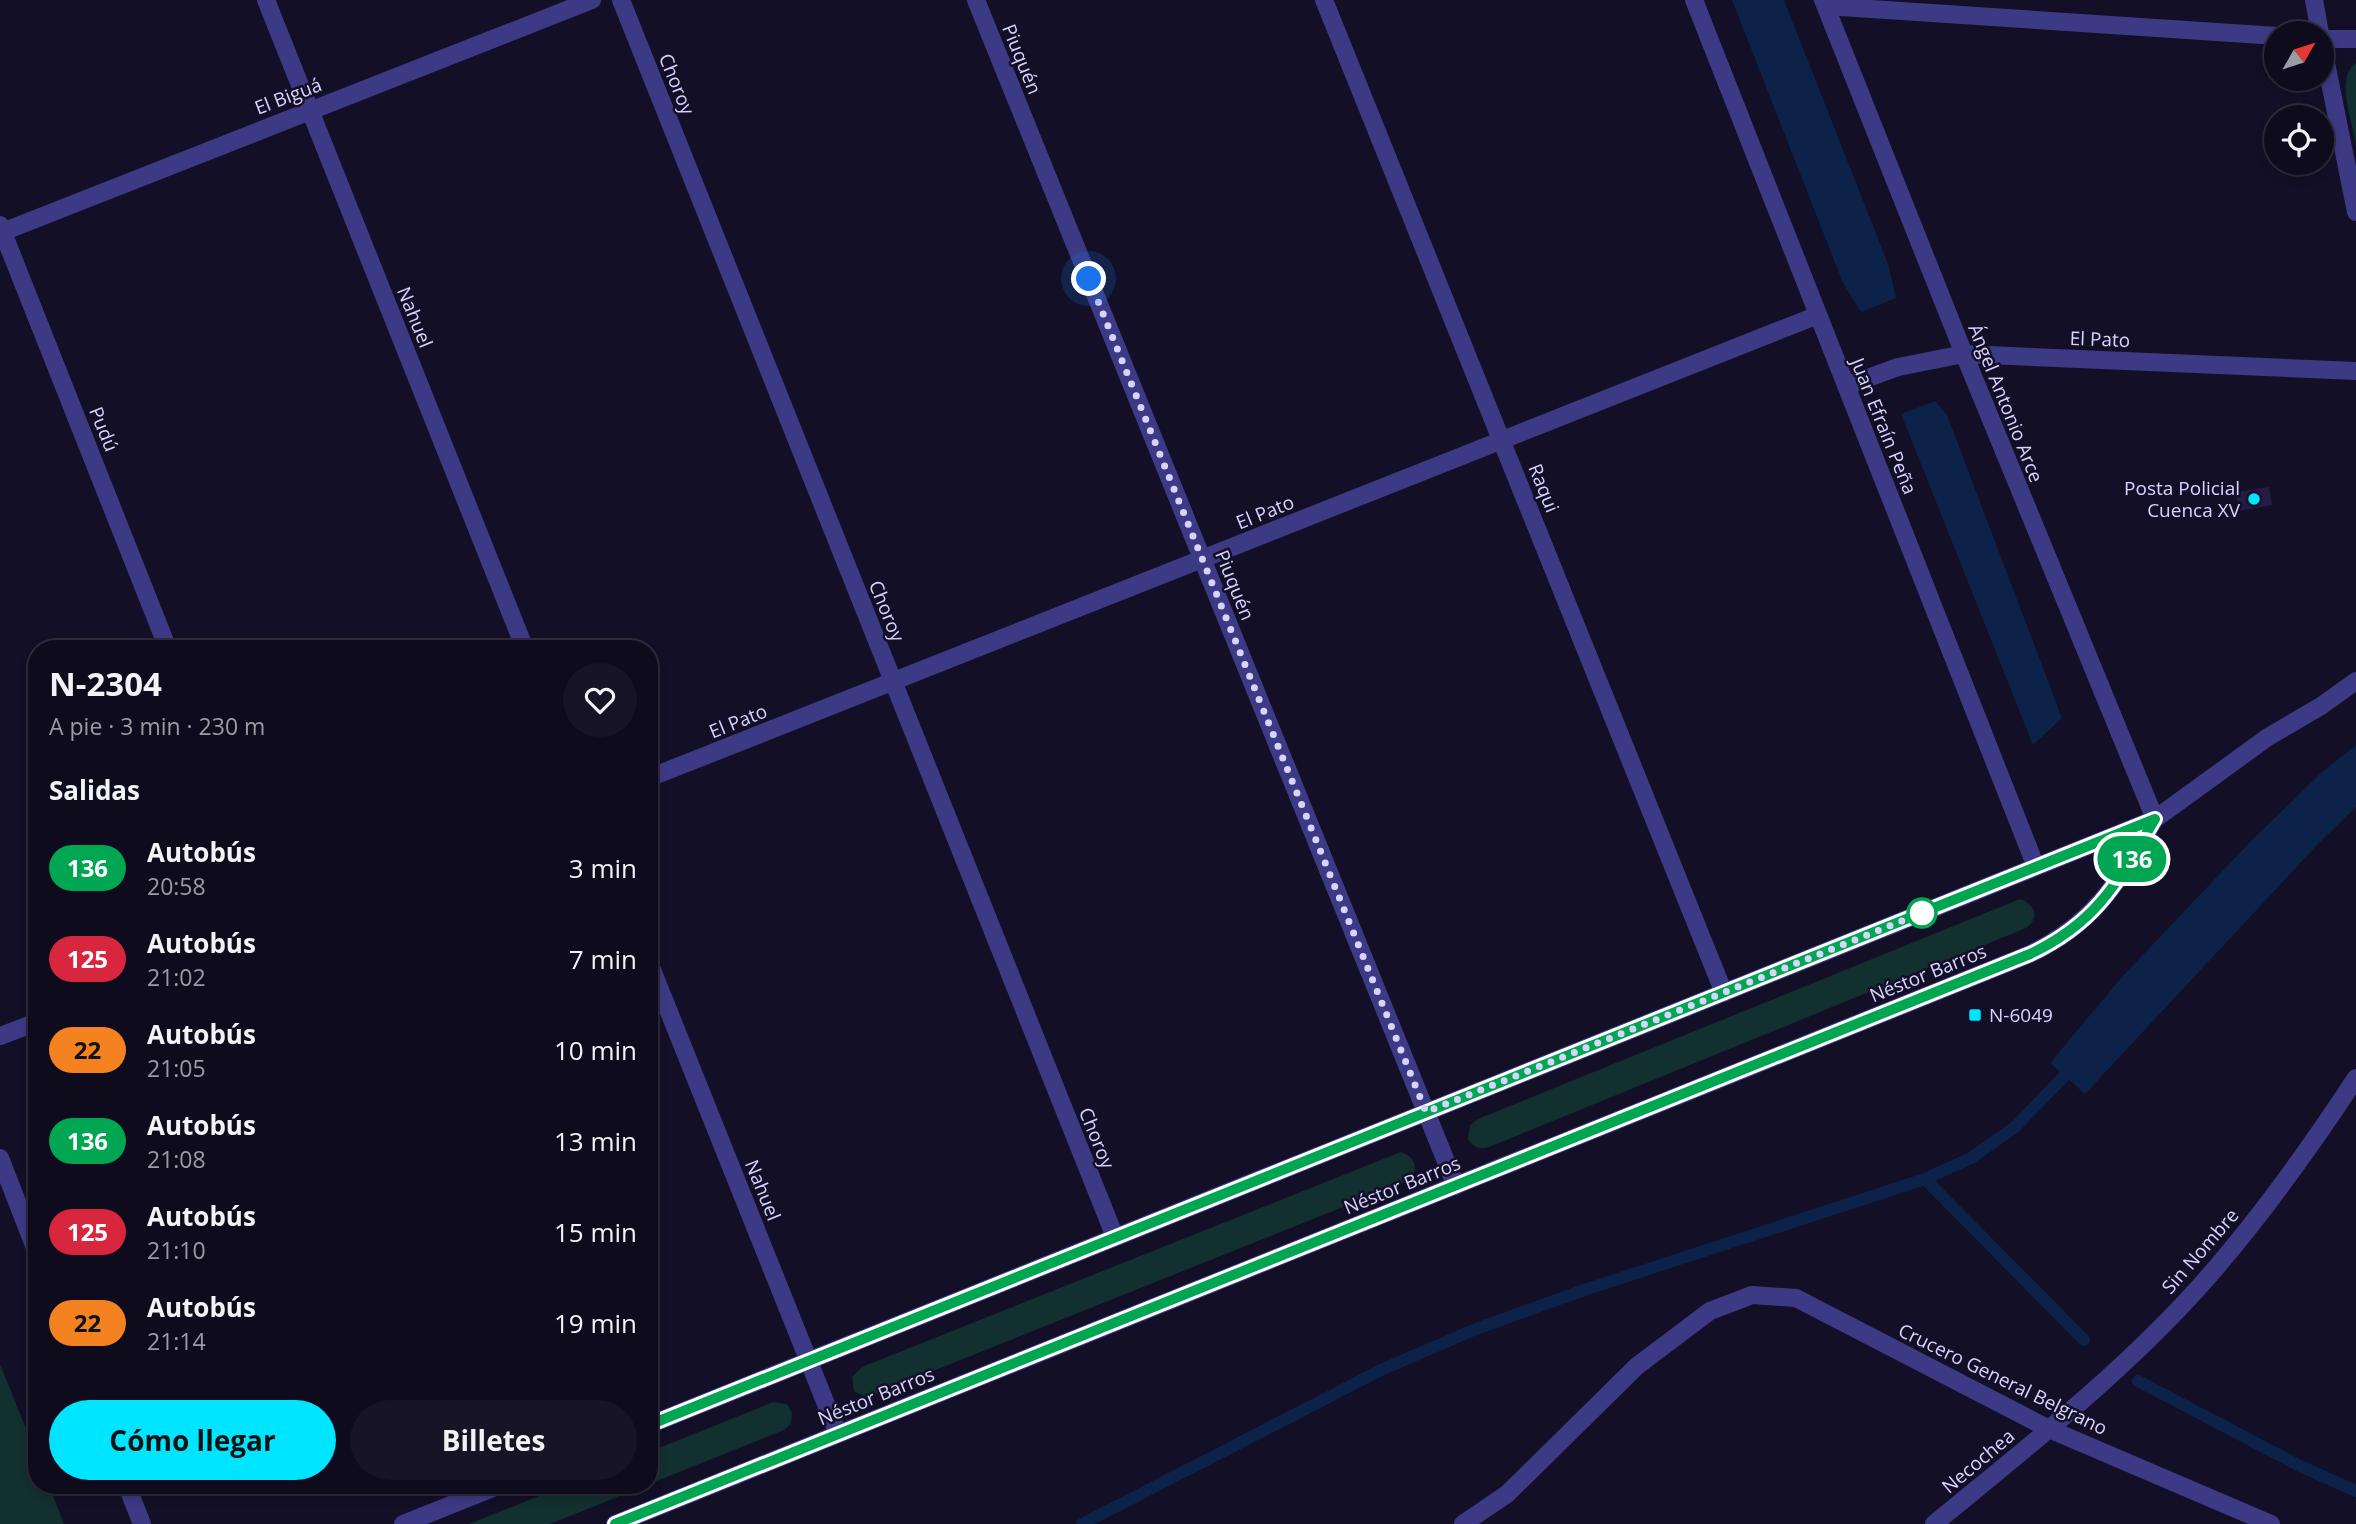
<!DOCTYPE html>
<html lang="es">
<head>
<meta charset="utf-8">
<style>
  body { margin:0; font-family:"Open Sans",sans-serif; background:#171425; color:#f1f3f6; height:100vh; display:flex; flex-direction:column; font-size:26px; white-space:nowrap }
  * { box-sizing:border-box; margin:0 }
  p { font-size:23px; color:#9b9ba3 }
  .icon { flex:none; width:38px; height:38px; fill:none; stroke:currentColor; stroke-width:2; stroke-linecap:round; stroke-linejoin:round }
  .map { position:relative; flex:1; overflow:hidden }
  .drawer { position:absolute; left:28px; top:640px; width:630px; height:854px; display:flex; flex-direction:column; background:#0e0b1c; border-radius:28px; box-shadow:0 4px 10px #0003,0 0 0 2px #2e2b3b }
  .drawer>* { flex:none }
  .badge { padding:0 14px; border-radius:23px; font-size:24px; line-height:46px }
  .needle { width:46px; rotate:51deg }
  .tools { position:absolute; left:2264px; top:21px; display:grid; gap:14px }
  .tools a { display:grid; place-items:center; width:70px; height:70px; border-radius:50%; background:#0e0b1c; box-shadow:0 4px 10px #0003,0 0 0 2px #2e2b3b; font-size:35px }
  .you { position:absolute; width:35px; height:35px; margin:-18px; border:5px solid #fff; border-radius:50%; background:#1a73e8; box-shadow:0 0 0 10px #1a73e833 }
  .map>.badge { position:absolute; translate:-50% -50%; box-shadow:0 0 0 4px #fff }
  h2 { padding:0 21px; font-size:26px; line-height:63px }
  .round { display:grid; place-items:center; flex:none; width:74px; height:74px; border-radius:37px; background:#171425 }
  .overview { display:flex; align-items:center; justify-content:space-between; height:119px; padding:0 21px }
  h1 { font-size:33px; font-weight:700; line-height:52px }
  .cta { display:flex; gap:14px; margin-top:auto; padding:14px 21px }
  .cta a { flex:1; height:80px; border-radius:42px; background:#00e5ff; color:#111; font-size:28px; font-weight:700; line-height:80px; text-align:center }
  .cta a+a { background:#171425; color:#f1f3f6 }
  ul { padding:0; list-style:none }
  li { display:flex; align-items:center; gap:21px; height:91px; padding:0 21px }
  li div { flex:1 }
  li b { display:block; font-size:26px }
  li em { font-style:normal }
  li .badge { min-width:77px; font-weight:700; text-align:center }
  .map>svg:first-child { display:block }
</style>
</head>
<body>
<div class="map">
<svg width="2356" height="1524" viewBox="0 0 2356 1524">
  <rect width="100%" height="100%" fill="#130f26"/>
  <!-- green -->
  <path fill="#12302f" d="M 2356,63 L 2356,144 C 2352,122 2335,77 2356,63 Z
    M 2020,899 C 2035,904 2040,918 2026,928 L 1489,1147 C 1480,1150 1473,1147 1468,1139 L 1470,1125 L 1478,1119 Z
    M 1401,1152 C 1416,1157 1420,1171 1408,1181 L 873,1395 L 863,1396 L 854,1391 L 852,1377 L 862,1367 Z
    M 0,1364 L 37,1456 L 37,1486 L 49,1486 L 64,1524 L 0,1524 Z
    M 773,1402 L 787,1404 L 792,1413 L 791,1423 L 784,1430 L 649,1484 L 649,1452 Z
    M 564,1486 L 645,1486 L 550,1524 L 469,1524 Z"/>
  <!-- water -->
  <path fill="#0c2248" d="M 1732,0 L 1784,0 L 1888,264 L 1896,298 L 1861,312 L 1843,283 Z
    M 1935,401 L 1947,415 L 2062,718 L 2033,745 L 1901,414 Z
    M 2356,745 L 2356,807 L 2317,845 L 2085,1094 L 2050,1063 L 2121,978 L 2250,842 L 2321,773 Z"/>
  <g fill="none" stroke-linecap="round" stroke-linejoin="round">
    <!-- stream -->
    <path stroke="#0c2248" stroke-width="12" d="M 1925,1179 L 2084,1340
      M 2138,1381 L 2300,1466 L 2356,1491
      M 1082,1524 L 1383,1369 L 1476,1329 L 1584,1290 L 1925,1179 L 1971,1158 L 2015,1127 L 2075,1065"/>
  </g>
  <!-- building -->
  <path fill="#241b47" d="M 2269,487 L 2272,505 L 2239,511 L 2236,492 Z"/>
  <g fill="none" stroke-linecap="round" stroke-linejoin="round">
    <!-- minor -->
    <path stroke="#3d3a85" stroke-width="18" d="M 266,0 L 525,649
      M 621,0 L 1115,1237
      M 976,0 L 1456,1186
      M 1324,0 L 1724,993
      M 1694,0 L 2036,867
      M 1823,0 L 1964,354 L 2155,819
      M 2314,0 L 2320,33
      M 1826,6 L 2277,36
      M 2322,39 L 2356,39
      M 2322,43 L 2356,212
      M 0,225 L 168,649
      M 0,233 L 592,0
      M 1846,386 L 1898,367 L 1964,354 L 2356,371
      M 649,778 L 1818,315
      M 649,962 L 838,1434
      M 0,1036 L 37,1022
      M 0,1158 L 37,1253
      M 649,1425 L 2155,819 L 2268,737 L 2321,706 L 2356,681
      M 127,1486 L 142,1524
      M 403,1524 L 498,1486
      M 615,1524 L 2030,954 C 2098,921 2118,881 2155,819
      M 1463,1524 L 1507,1494 L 1637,1366 L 1710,1311 L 1752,1295 L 1796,1298 L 2049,1429 L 2271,1524
      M 1934,1524 C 2025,1449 2120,1375 2200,1286 C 2258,1221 2308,1151 2356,1078"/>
  </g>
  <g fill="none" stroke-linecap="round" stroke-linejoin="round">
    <!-- line casing -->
    <g stroke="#fff" stroke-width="16">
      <path id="line" d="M 615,1524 L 2030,954 C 2098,922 2118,881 2155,819 L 649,1425"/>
    </g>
    <!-- line -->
    <use href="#line" stroke="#00a651" stroke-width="10"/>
    <!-- walk -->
    <path stroke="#d9d4ff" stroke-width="7" stroke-dasharray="0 12.6" d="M 1089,279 L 1426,1112 L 1922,913"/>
  </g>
  <!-- markers -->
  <g fill="#00e5ff" stroke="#130f26" stroke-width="2.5">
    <circle cx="2254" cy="499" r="7"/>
    <rect x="1968" y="1008" width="14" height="14" rx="3.5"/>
  </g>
  <circle fill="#fff" stroke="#00a651" stroke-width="3.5" cx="1922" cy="913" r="14"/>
  <g text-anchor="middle" stroke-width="5" stroke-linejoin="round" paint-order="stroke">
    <!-- street labels -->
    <g font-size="19" fill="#d9d4ff" stroke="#130f26">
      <text transform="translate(1022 59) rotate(68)" y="7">Piuquén</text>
      <text transform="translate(677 84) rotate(68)" y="7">Choroy</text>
      <text transform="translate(288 96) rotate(-21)" y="7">El Biguá</text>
      <text transform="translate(415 317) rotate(68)" y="7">Nahuel</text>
      <text transform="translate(2100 339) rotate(2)" y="7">El Pato</text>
      <text transform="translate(2006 403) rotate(68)" y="7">Ángel Antonio Arce</text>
      <text transform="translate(1884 426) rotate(68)" y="7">Juan Efraín Peña</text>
      <text transform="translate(104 429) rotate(68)" y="7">Pudú</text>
      <text transform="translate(1544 488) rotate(68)" y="7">Raqui</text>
      <text transform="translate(1265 512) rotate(-22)" y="7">El Pato</text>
      <text transform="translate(1235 585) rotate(68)" y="7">Piuquén</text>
      <text transform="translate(887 611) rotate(68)" y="7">Choroy</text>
      <text transform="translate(738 721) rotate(-22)" y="7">El Pato</text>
      <text transform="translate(1928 973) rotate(-22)" y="7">Néstor Barros</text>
      <text transform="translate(1097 1138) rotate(68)" y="7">Choroy</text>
      <text transform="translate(1402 1185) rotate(-22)" y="7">Néstor Barros</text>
      <text transform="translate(763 1190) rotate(68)" y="7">Nahuel</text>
      <text transform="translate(2200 1251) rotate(-49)" y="7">Sin Nombre</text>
      <text transform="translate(2003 1379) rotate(26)" y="7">Crucero General Belgrano</text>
      <text transform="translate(876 1396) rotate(-22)" y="7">Néstor Barros</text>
      <text transform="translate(1978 1461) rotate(-40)" y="7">Necochea</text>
    </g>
    <!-- poi labels -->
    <g font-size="19" fill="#d9d4ff" stroke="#130f26" text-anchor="end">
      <text x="2240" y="495">Posta Policial<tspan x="2240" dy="22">Cuenca XV</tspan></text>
      <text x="1989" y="1022" text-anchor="start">N-6049</text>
    </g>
  </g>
</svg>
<div class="tools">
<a><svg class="needle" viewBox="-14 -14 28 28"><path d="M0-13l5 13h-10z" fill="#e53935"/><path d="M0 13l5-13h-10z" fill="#9b9ba3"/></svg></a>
<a><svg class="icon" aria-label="locate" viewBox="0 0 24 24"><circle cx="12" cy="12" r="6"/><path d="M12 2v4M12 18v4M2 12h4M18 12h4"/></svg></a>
</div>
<div class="you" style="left:1089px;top:279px"></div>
<b class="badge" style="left:2132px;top:859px;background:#00a651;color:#fff">136</b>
<section class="drawer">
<div class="overview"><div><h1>N-2304</h1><p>A pie · 3 min · 230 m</p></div><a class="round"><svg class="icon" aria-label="heart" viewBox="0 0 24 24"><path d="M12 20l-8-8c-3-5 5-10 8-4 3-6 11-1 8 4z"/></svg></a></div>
<h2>Salidas</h2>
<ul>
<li><span class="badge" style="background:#00a651;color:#fff">136</span><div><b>Autobús</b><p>20:58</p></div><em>3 min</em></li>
<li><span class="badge" style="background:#d7263d;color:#fff">125</span><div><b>Autobús</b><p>21:02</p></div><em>7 min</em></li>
<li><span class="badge" style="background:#f58220;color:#111">22</span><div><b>Autobús</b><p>21:05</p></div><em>10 min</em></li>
<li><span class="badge" style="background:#00a651;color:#fff">136</span><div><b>Autobús</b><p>21:08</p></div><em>13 min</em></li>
<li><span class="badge" style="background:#d7263d;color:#fff">125</span><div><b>Autobús</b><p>21:10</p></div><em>15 min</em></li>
<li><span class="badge" style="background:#f58220;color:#111">22</span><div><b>Autobús</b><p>21:14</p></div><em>19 min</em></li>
</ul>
<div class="cta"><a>Cómo llegar</a><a>Billetes</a></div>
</section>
</div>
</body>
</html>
